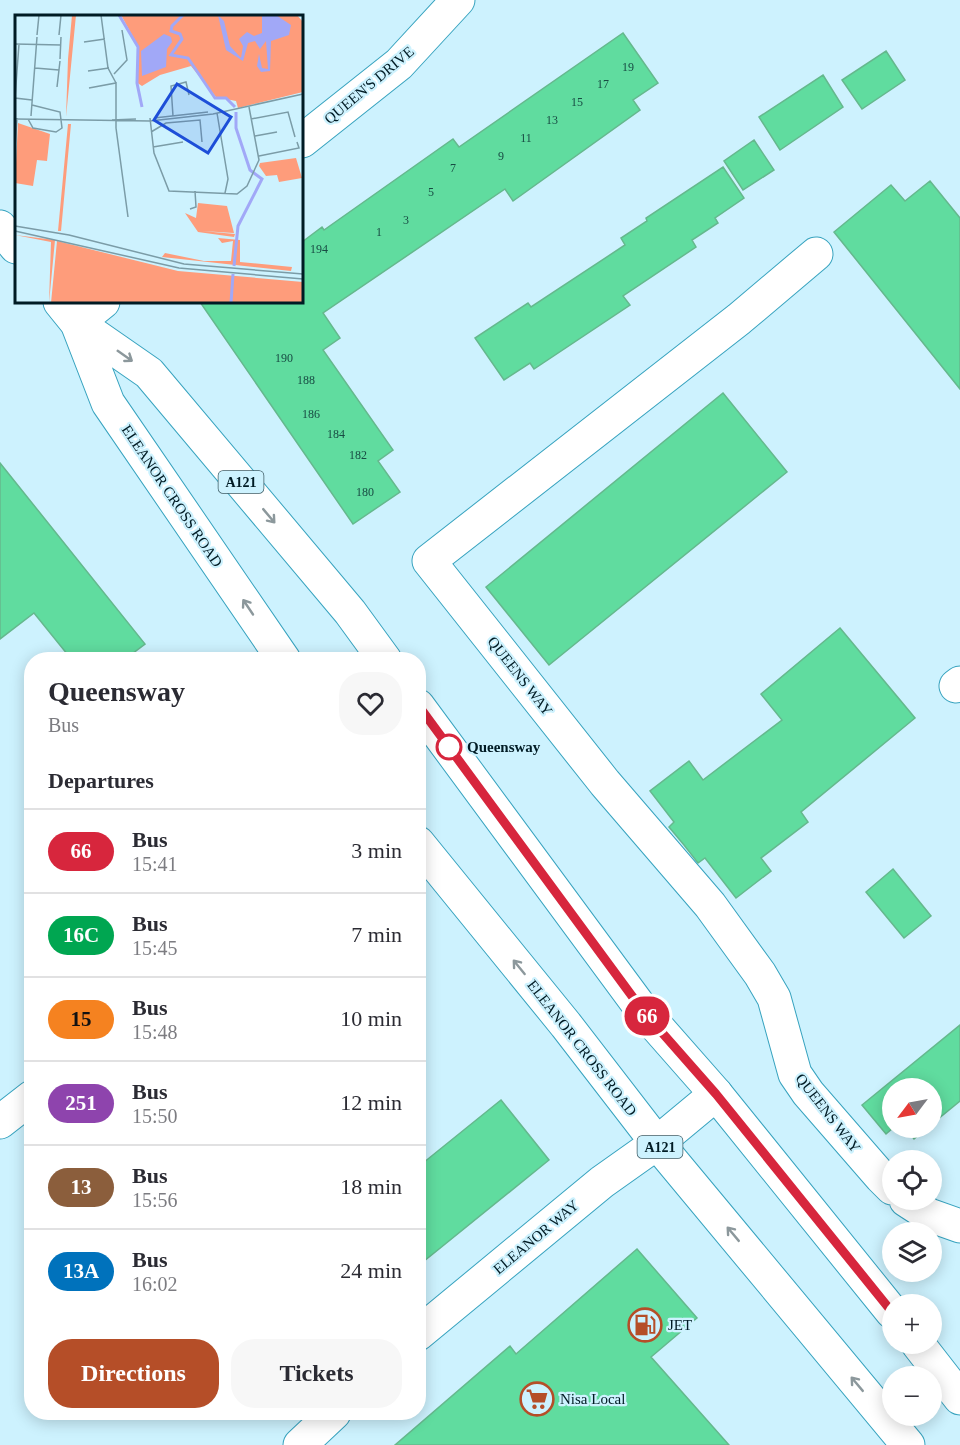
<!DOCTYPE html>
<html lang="en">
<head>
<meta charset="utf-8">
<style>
  body { margin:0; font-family:"Times New Roman",serif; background:#f7f7f7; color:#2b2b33; height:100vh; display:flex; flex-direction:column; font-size:22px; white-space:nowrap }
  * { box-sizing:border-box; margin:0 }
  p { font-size:20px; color:#7c7c81 }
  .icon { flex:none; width:33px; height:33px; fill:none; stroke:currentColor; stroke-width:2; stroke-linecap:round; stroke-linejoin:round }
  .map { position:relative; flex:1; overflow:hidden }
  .details { position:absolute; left:24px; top:652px; width:402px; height:768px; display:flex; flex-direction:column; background:#fff; border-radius:24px; box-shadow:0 3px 15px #0003 }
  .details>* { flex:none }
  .badge { padding:0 12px; border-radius:20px; font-size:21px; line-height:39px }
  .needle { width:39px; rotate:238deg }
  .tools { position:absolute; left:882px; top:1078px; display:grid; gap:12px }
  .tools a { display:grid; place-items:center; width:60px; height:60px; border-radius:50%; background:#fff; box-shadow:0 3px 15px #0003; font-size:30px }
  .map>.badge { position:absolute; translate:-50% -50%; box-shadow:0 0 0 3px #fff }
  h2 { padding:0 24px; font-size:22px; line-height:54px }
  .round { display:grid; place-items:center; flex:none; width:63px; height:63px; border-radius:24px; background:#f7f7f7 }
  .head { display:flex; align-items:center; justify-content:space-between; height:102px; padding:0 24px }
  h1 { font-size:28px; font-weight:800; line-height:45px }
  .action { display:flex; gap:12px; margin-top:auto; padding:12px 24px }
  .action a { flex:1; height:69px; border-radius:24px; background:#b54e28; color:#fff; font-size:24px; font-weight:800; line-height:69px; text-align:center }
  .action a+a { background:#f7f7f7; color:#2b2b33 }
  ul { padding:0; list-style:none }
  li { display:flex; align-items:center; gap:18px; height:84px; padding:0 24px; border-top:2px solid #e1e1e2 }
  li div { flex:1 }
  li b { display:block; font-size:22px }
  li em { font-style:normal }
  li .badge { min-width:66px; font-weight:700; text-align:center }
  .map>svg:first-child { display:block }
</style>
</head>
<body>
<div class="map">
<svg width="960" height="1445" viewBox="0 0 960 1445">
  <rect width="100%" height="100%" fill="#cdf2fe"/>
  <!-- building -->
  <path fill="#60dc9f" stroke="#65b88d" stroke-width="1.5" d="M 623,33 L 658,83 L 633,100 L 640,110 L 513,201 L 505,189 L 323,313 L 340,338 L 323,350 L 393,450 L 378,461 L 400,492 L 353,524 L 200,302 L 302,302 L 302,242 L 322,227 L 324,230 L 453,139 L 459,147 Z
    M 886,51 L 905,80 L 862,109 L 842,80 Z
    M 823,75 L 843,107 L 780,150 L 759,117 Z
    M 754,140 L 774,170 L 743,190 L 724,161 Z
    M 723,167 L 744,198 L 715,218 L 718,223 L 692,240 L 696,247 L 623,296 L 630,305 L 534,369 L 530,363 L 504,380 L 475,338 L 528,303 L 531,307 L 625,245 L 621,238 L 647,221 L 646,218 Z
    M 930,181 L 960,218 L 960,389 L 834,232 L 891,185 L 905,201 Z
    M 723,393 L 787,472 L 549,665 L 486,587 Z
    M 0,463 L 145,644 L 124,660 L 72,660 L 34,613 L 0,639 Z
    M 840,628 L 915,718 L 801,812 L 808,822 L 761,858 L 771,871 L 736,898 L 705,858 L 698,863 L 684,845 L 669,827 L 674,822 L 650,791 L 689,761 L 703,780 L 782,720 L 761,694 Z
    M 893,869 L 931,916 L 904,938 L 866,892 Z
    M 960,1025 L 960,1101 L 932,1124 L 932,1089 L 892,1089 L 893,1128 L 886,1134 L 862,1105 Z
    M 501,1100 L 549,1160 L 418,1266 L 418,1167 Z
    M 906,1128 L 927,1128 L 914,1139 Z
    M 637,1249 L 697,1318 L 651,1357 L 729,1445 L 395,1445 L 510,1346 L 516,1354 Z"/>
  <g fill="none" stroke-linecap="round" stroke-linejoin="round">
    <!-- minor casing -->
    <g stroke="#37a3bf" stroke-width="35">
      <path id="minor" d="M 302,141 L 399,64 L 458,0
        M 816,254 L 739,319 L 429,561 L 605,783 L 710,905 L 760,974 L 774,998 L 795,1074 L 808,1093 L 881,1177 L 892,1188
        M 77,323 L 103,302
        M 956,686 L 960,683
        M 0,1122 L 32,1097
        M 906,1200 L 929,1215 L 960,1226
        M 418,1334 L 602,1182 L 657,1143 L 716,1094
        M 300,1445 L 334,1413"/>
    </g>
    <!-- primary casing -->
    <g stroke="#37a3bf" stroke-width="35">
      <path id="primary" d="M 0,227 L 16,247
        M 60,302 L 77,323 L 149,373 L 350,612 L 385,660
        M 77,323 L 108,403 L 284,660
        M 418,706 L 643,1011 L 716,1094 L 892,1312
        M 418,843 L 566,1025 L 657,1143 L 908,1445
        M 918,1344 L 960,1398"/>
    </g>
    <!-- minor -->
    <use href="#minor" stroke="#fff" stroke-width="33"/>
    <!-- primary -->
    <use href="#primary" stroke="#fff" stroke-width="33"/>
  </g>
  <!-- one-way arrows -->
  <defs><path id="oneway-shaft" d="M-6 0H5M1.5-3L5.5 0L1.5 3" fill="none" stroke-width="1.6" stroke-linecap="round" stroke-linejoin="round" transform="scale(1.5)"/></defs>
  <g stroke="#8c989c">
    <use href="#oneway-shaft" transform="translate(125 356) rotate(35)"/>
    <use href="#oneway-shaft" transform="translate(269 516) rotate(50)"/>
    <use href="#oneway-shaft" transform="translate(248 607) rotate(-124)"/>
    <use href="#oneway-shaft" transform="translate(519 967) rotate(-129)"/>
    <use href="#oneway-shaft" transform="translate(733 1234) rotate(-130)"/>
    <use href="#oneway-shaft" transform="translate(857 1384) rotate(-130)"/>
  </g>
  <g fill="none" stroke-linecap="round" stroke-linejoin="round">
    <!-- line casing -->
    <g stroke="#fff" stroke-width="14">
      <path id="line" d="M 418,705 L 643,1011 L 716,1094 L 892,1312"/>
    </g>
    <!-- line -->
    <use href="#line" stroke="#d7263d" stroke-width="9"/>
  </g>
  <!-- icons -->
  <defs>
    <g id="fuel-ring" transform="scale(1.725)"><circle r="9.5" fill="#cdf2fe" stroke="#b54e28" stroke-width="1.5"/><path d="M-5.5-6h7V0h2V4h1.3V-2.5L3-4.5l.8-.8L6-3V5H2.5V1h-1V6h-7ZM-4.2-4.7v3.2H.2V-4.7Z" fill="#b54e28"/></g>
    <g id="supermarket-ring" transform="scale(1.725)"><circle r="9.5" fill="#cdf2fe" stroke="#b54e28" stroke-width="1.5"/><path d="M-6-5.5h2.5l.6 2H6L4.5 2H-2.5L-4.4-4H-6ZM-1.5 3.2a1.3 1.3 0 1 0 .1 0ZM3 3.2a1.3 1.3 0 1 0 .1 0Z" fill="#b54e28"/></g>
  </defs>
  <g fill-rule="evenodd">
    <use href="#fuel-ring" x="645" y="1325"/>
    <use href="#supermarket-ring" x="537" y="1399"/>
  </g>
  <!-- markers -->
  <circle fill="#fff" stroke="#d7263d" stroke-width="3" cx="449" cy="747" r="12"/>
  <g text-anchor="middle" stroke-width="4.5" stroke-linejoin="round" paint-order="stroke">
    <!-- number labels -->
    <g font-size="12" fill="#184b43">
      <text x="628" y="71">19</text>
      <text x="603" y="88">17</text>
      <text x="577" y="106">15</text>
      <text x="552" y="124">13</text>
      <text x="526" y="142">11</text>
      <text x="501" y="160">9</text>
      <text x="453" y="172">7</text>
      <text x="431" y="196">5</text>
      <text x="406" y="224">3</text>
      <text x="379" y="236">1</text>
      <text x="319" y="253">194</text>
      <text x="284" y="362">190</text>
      <text x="306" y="384">188</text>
      <text x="311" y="418">186</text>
      <text x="336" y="438">184</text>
      <text x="358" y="459">182</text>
      <text x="365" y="496">180</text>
    </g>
    <!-- shield labels -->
    <g fill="#cdf2fe" stroke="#3e5c65" stroke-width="1.5">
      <rect x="218.5" y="471" width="45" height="22" rx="4.5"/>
      <rect x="637.5" y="1136" width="45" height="22" rx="4.5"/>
    </g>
    <g font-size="14" font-weight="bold" fill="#001b24">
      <text x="241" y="487">A121</text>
      <text x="660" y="1152">A121</text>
    </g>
    <!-- street labels -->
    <g font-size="15" fill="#001b24" stroke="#cdf2fe">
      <text transform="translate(369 85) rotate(-40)" y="5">QUEEN'S DRIVE</text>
      <text transform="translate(172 496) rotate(56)" y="5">ELEANOR CROSS ROAD</text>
      <text transform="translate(520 676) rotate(52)" y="5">QUEENS WAY</text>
      <text transform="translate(582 1048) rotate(52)" y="5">ELEANOR CROSS ROAD</text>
      <text transform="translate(828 1113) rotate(52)" y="5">QUEENS WAY</text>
      <text transform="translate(536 1237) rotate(-40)" y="5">ELEANOR WAY</text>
    </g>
    <!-- stop labels -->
    <g font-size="15" font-weight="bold" fill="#001b24" stroke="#cdf2fe" text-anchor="start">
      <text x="467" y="752">Queensway</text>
    </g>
    <!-- poi labels -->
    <g font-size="15" fill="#001b24" stroke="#cdf2fe" text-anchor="start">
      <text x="668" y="1330">JET</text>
      <text x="560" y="1404">Nisa Local</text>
    </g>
  </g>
  <!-- overview -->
  <g transform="translate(15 15)">
    <rect width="288" height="288" fill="#cdf2fe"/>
    <path d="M 57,0 L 61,0 L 51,102 L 53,44 ZM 106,0 L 282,0 L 288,7 L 288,77 L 223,93 L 221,86 L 201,82 L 176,51 L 145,60 L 127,71 L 121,67 L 123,31 ZM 3,108 L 35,119 L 32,146 L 22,145 L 18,171 L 0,168 ZM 53,109 L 56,109 L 46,216 L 43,216 ZM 281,143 L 287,163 L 264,167 L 262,160 L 251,161 L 244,151 L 245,148 ZM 183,188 L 212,191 L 219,218 L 187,216 L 220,219 L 219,222 L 183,217 L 170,198 L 181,203 ZM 0,220 L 40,225 L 34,288 L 36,227 ZM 203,223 L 225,225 L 225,247 L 277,252 L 276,256 L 147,242 L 150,238 L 189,246 L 216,246 L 218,226 L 207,228 ZM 42,226 L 163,256 L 288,267 L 288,288 L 36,288 Z" fill="#fe9c7b"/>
    <path d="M 203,0 L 209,6 L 215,31 L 226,43 L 228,31 L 224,24 L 232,17 L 239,21 L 247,18 L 247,1 L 261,0 L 276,10 L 274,20 L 256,26 L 255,56 L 246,57 L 242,51 L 244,39 L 247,53 L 253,54 L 251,26 L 245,34 L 240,26 L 233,28 L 228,46 L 211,35 ZM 149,19 L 156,22 L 157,27 L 152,34 L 151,52 L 127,61 L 126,36 Z" fill="#a1a8f7"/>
    <path fill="none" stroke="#a1a8f7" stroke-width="3" d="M 104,0 L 123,32 L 122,68 L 127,92M 168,0 L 157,11 L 156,16 L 165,19 L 167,24 L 156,40 L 173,43 L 200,83 L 211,83 L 220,92M 219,251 L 223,211 L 247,164 L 235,155 L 221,113 L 221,97M 216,288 L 218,259"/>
    <path fill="none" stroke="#7b9ca7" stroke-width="1.5" d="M 86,0 L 93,53 L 101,68M 22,20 L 24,0M 44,20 L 46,0M 69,27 L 90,24M 0,29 L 46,30M 4,29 L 0,83 L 17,85M 45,44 L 46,22M 20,53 L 44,55M 73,56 L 94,53M 99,59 L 112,45 L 107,15M 42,72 L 45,46M 74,73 L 101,68 L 101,113 L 113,202M 202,98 L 213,164 L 210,178M 16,101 L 22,22M 158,101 L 156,71 L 171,67 L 174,80M 135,103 L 139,138 L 154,176 L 222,179 L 232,171 L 244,145 L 234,92M 139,103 L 193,97M 1,104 L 135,106 L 198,99 L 288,79M 13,104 L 18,113 L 41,117 L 47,113 L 45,97 L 17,90M 236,104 L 273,97 L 280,122M 97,105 L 121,104M 136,117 L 151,108 L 185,105 L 187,127M 240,121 L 262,117M 138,132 L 168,127M 0,133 L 2,103M 244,141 L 284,133 L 282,127M 175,194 L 181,192 L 180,176M 0,211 L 54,220 L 169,249 L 288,259M 0,216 L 164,253 L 288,264"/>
    <path fill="#1d4ed8" fill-opacity="0.15" stroke="#1d4ed8" stroke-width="3" d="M 162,69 L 216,102 L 193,138 L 139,105 Z"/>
    <rect width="288" height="288" fill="none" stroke="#001b24" stroke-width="3"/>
  </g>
</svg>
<div class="tools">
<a><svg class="needle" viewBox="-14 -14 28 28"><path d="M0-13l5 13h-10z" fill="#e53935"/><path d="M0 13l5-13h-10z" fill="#7c7c81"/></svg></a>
<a><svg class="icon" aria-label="locate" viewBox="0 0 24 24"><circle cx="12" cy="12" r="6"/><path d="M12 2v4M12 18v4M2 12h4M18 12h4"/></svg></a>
<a><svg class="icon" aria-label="layers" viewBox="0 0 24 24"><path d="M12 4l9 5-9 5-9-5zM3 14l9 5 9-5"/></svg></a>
<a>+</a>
<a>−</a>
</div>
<b class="badge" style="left:647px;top:1016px;background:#d7263d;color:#fff">66</b>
<section class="details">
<div class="head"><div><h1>Queensway</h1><p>Bus</p></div><a class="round"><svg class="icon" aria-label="heart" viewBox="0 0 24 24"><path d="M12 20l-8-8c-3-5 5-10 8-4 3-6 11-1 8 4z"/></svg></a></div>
<h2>Departures</h2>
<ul>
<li><span class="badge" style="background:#d7263d;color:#fff">66</span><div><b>Bus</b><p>15:41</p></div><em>3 min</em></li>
<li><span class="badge" style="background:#00a651;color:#fff">16C</span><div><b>Bus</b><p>15:45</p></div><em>7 min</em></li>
<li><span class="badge" style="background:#f58220;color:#111">15</span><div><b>Bus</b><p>15:48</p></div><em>10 min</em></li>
<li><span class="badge" style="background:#8e44ad;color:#fff">251</span><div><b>Bus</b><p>15:50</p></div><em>12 min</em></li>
<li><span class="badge" style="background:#8b5e3c;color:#fff">13</span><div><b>Bus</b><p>15:56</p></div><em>18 min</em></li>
<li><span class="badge" style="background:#0072bc;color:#fff">13A</span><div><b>Bus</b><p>16:02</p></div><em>24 min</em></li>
</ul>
<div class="action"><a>Directions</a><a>Tickets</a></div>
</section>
</div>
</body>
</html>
